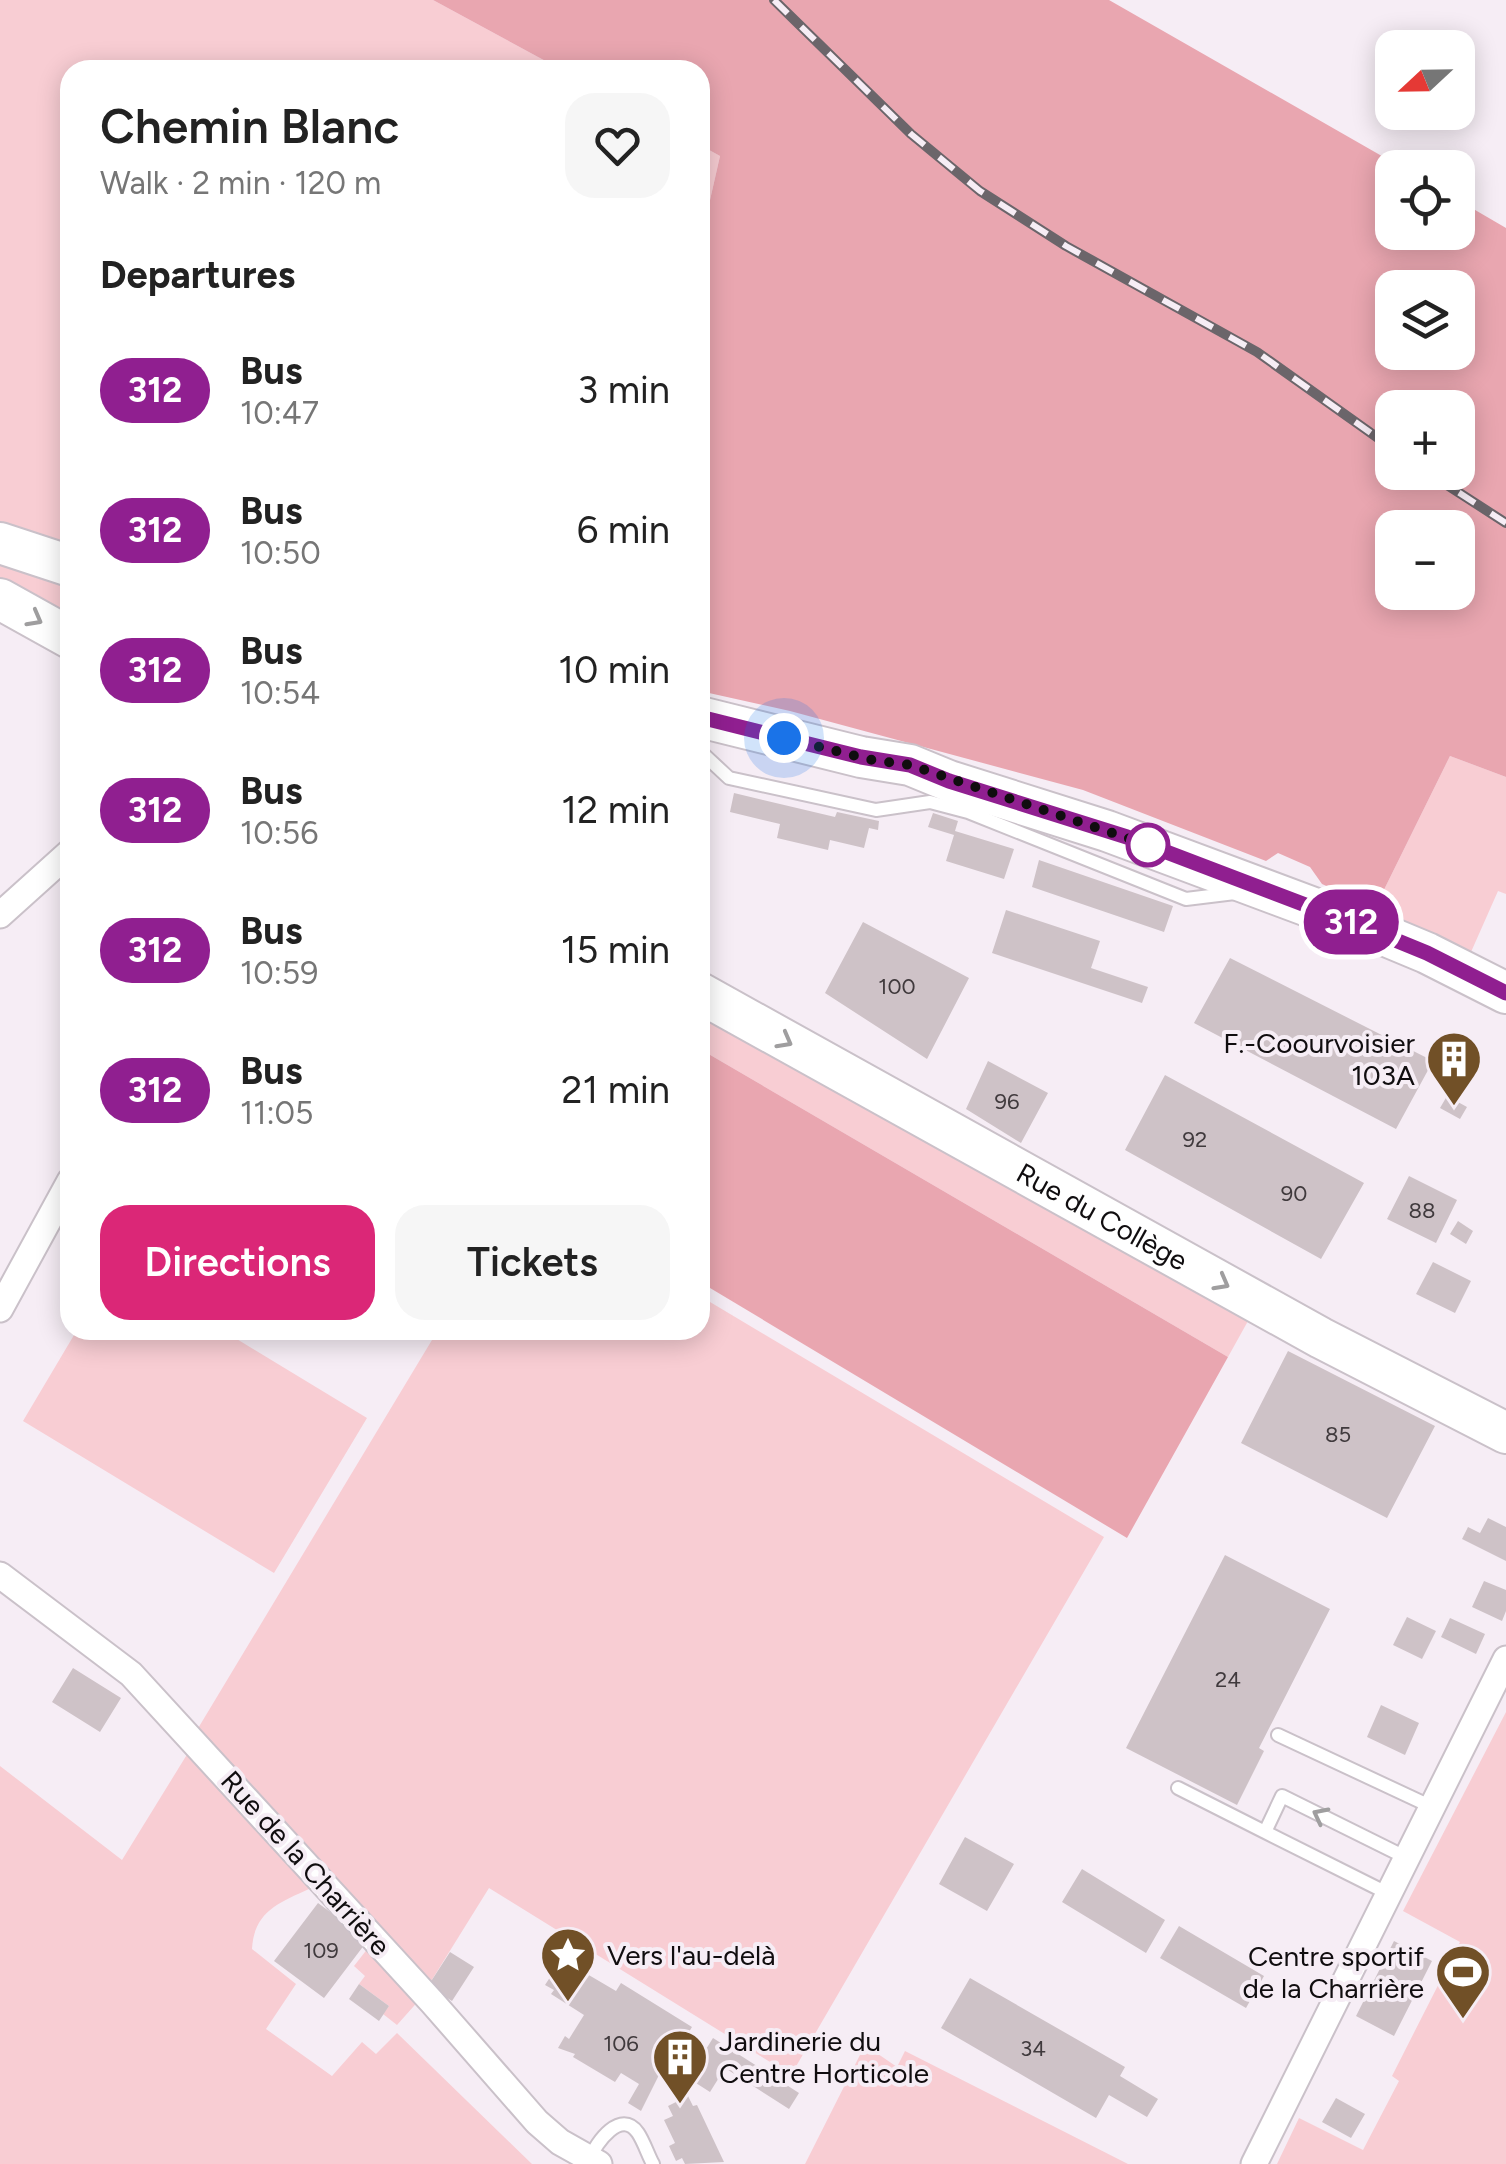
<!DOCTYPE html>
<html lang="en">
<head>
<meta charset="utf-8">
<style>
  body { margin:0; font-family:Figtree,sans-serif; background:#f6f6f6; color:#222; height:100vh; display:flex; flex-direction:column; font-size:38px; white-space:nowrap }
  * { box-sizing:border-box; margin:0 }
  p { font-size:32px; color:#767676 }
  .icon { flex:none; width:55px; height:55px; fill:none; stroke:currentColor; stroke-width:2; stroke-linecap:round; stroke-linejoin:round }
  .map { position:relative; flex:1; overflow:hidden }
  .side { position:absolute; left:60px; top:60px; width:650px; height:1280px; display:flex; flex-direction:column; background:#fff; border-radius:30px; box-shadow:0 5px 25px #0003 }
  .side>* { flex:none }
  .badge { padding:0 20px; border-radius:32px; font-size:35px; line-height:65px }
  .needle { width:65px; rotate:248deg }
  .buttons { position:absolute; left:1375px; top:30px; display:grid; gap:20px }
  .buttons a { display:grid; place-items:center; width:100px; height:100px; border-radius:20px; background:#fff; box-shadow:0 5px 25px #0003; font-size:50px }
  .you { position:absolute; width:50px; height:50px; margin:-25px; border:8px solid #fff; border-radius:50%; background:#1a73e8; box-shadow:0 0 0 15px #1a73e833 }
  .map>.badge { position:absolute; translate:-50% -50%; box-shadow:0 0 0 5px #fff }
  h2 { padding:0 40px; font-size:38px; line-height:90px }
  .round { display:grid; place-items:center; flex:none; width:105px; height:105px; border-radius:30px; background:#f6f6f6 }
  .headline { display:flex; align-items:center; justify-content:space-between; height:170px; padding:0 40px }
  h1 { font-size:48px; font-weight:600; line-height:75px }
  .primary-button { display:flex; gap:20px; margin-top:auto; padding:20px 40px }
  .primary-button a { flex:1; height:115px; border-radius:30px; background:#db2777; color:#fff; font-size:40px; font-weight:600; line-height:115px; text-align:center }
  .primary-button a+a { background:#f6f6f6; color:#222 }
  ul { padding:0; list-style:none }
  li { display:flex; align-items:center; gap:30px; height:140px; padding:0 40px }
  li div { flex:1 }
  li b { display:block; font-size:38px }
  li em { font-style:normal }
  li .badge { min-width:110px; font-weight:700; text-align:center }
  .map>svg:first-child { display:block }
</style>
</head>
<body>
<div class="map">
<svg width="1506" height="2164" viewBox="0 0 1506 2164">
  <rect width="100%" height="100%" fill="#f6edf5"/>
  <!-- green -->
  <path fill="#f8cdd3" d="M 0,0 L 433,0 L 562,70 L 70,70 L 70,544 L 0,523 Z
    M 700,145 L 720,156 L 700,244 Z
    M 0,562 L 70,584 L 70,624 L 0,584 Z
    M 1450,756 L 1506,777 L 1506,894 L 1498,891 L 1471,952 L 1375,908 Z
    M 700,1016 L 1248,1321 L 1228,1357 L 700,1049 Z
    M 700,1296 L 1104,1537 L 791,2075 L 489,1888 L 428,1986 L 197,1730 L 438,1330 L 700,1330 Z
    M 77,1330 L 222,1330 L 367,1418 L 274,1573 L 23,1421 Z
    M 1506,1712 L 1506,2164 L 1277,2164 L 1299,2118 L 1363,2150 L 1399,2081 L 1392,2076 L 1460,1942 L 1403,1911 Z
    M 191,1748 L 311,1877 L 309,1889 C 278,1903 254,1912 252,1949 L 296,1984 L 266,2029 L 332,2076 L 362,2042 L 376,2054 L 397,2033 L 532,2164 L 0,2164 L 0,1766 L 122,1860 Z
    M 372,1943 L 421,1998 L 397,2025 L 383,2014 L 389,2006 L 359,1984 L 365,1976 L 354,1966 Z
    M 865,2045 L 897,2067 L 905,2051 L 1128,2164 L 805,2164 Z"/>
  <!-- forest -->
  <path fill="#e9a6b0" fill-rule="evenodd" d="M 433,0 L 1109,0 L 1401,167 L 1392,168 L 1392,232 L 1458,232 L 1458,200 L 1506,228 L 1506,777 L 1450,756 L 1375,908 L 1322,884 L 1310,867 L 1278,853 L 1266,861 L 1083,790 L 790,711 L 700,691 L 700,244 L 720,156 L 700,145 L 700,70 L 562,70 ZM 1392,288 L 1458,288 L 1458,352 L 1392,352 ZM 1392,408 L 1458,408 L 1458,472 L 1392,472 ZM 1392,528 L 1458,528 L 1458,592 L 1392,592 Z
    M 700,1049 L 1228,1357 L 1127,1538 L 700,1282 Z"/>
  <!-- building -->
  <path fill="#cec2c7" d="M 734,793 L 835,817 L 837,812 L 879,821 L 878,830 L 869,828 L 864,848 L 830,840 L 828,850 L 777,838 L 780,824 L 730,812 Z
    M 933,813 L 958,821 L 955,831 L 1014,849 L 1004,879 L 946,861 L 954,835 L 928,827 Z
    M 1039,860 L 1173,906 L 1164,932 L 1032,887 Z
    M 1006,910 L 1100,941 L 1091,968 L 1148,987 L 1142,1003 L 992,953 Z
    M 863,922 L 969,978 L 927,1059 L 825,993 Z
    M 1230,958 L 1433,1061 L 1396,1129 L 1194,1023 Z
    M 988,1061 L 1048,1093 L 1021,1143 L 966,1109 Z
    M 1165,1075 L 1364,1183 L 1321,1259 L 1125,1150 Z
    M 1447,1096 L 1467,1107 L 1460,1119 L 1440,1108 Z
    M 1409,1176 L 1457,1200 L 1436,1243 L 1387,1219 Z
    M 1458,1221 L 1473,1231 L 1466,1244 L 1450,1234 Z
    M 1433,1262 L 1471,1281 L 1455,1313 L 1416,1294 Z
    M 1288,1351 L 1435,1426 L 1387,1518 L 1241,1443 Z
    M 1488,1518 L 1506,1527 L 1506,1561 L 1462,1539 L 1468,1527 L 1480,1533 Z
    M 1225,1555 L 1330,1609 L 1259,1748 L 1264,1751 L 1237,1805 L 1126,1748 Z
    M 1484,1581 L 1506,1590 L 1506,1611 L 1502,1621 L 1472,1607 Z
    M 1407,1617 L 1436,1631 L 1422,1659 L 1393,1645 Z
    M 1450,1618 L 1485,1634 L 1476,1654 L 1441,1637 Z
    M 73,1668 L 121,1698 L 100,1732 L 52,1702 Z
    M 1381,1705 L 1419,1723 L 1405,1755 L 1367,1737 Z
    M 965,1837 L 1014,1864 L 987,1911 L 939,1884 Z
    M 1082,1869 L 1165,1920 L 1146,1953 L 1062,1902 Z
    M 318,1903 L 368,1940 L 324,1998 L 274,1961 Z
    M 1179,1926 L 1264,1976 L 1246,2008 L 1160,1958 Z
    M 1394,1941 L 1432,1961 L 1394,2036 L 1356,2016 Z
    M 450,1952 L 474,1967 L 452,2001 L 428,1986 Z
    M 560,1962 L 568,1967 L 570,1964 L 616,1991 L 621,1983 L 692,2027 L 664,2073 L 661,2071 L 641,2111 L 628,2103 L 639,2084 L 621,2073 L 615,2082 L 573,2057 L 575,2054 L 558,2048 L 565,2036 L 569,2039 L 584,2015 L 551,1994 L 554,1990 L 545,1985 Z
    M 970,1978 L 1125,2067 L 1120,2076 L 1158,2099 L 1147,2117 L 1109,2095 L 1096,2118 L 941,2028 Z
    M 359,1984 L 389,2006 L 379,2021 L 349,1999 Z
    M 713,2038 L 799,2093 L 789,2109 L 725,2068 L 710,2092 L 688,2078 Z
    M 688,2096 L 693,2106 L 697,2105 L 724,2162 L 685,2164 L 682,2158 L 676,2161 L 669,2146 L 675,2143 L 664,2120 L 673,2116 L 668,2106 Z
    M 1336,2098 L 1365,2114 L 1351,2138 L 1322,2122 Z"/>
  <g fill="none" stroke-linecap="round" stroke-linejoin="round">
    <!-- service casing -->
    <g stroke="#cac1c9" stroke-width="16">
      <path id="service" d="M 700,751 L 729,778 L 876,810 L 930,802 L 968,812
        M 974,792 L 968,812 L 1186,899 L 1235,893
        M 1278,1735 L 1432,1807
        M 1178,1788 L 1265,1832
        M 1389,1894 L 1265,1832 L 1282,1796 L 1407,1858
        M 590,2158 C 596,2143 621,2108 638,2133 C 644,2142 648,2155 653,2164"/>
    </g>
    <!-- minor casing -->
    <g stroke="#cac1c9" stroke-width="29">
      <path id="minor" d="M 0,915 L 70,852
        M 0,1309 L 70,1181
        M 0,1575 L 131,1674 L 432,2002 L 537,2122 L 560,2142 L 599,2164
        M 1254,2164 L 1506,1659"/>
    </g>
    <!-- primary casing -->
    <g stroke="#cac1c9" stroke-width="44">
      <g id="primary">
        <path d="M 0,543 L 70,566"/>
        <path d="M 0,599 L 70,638"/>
        <path d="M 700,717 L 861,757 L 910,765 L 949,781 L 1107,831 L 1367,928 L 1427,953 L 1506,993"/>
        <path id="s1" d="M 700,993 L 1321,1338 L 1506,1433"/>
      </g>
    </g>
    <!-- service -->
    <use href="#service" stroke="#fff" stroke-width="12"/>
    <!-- minor -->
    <use href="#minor" stroke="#fff" stroke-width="25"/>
    <!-- primary -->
    <use href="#primary" stroke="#fff" stroke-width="40"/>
    <!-- rail casing -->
    <g stroke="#6b656a" stroke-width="10">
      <path id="rail" d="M 774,0 L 911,134 L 980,191 L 1066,246 L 1257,352 L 1392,448
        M 1427,472 L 1506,523"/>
    </g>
    <!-- rail -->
    <use href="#rail" stroke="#f6edf5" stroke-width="6" stroke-dasharray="19" stroke-linecap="butt"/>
  </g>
  <!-- one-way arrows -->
  <defs><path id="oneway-chevron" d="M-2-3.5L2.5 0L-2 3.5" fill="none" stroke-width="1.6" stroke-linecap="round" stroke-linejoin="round" transform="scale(2.5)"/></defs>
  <g stroke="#9f9e9f">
    <use href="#oneway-chevron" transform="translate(35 619) rotate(29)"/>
    <use href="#oneway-chevron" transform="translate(785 1041) rotate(29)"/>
    <use href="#oneway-chevron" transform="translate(1222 1283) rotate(29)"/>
    <use href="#oneway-chevron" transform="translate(1320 1815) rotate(-153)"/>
  </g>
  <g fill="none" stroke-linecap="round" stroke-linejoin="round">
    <!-- line casing -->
    <g stroke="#fff" stroke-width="22">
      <path id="line" d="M 700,717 L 861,757 L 910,765 L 949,781 L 1127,837 L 1366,928 L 1427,953 L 1506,993"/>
    </g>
    <!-- line -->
    <use href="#line" stroke="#901f90" stroke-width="15"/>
    <!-- walk -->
    <path stroke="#100d0f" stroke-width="10" stroke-dasharray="0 18" d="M 784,738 L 872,760 L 910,765 L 1148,845"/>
  </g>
  <!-- icons -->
  <defs>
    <g id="building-pin" transform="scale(2.875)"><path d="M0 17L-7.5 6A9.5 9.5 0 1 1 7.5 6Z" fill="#715027" stroke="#f6edf5"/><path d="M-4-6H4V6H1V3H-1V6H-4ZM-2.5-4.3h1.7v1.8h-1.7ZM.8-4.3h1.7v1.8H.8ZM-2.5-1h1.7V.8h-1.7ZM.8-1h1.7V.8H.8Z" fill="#fff"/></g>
    <g id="sight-pin" transform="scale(2.875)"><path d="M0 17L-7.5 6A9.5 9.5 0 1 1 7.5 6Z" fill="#715027" stroke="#f6edf5"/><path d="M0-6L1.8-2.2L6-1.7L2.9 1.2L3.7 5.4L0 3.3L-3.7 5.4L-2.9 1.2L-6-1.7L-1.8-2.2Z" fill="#fff"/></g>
    <g id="stadium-pin" transform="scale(2.875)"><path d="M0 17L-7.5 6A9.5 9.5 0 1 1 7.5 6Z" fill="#715027" stroke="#f6edf5"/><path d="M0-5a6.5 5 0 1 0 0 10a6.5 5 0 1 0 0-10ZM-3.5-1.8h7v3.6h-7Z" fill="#fff"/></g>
  </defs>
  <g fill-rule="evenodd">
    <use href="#building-pin" x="1454" y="1059"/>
    <use href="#sight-pin" x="568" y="1955"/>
    <use href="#stadium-pin" x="1463" y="1972"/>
    <use href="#building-pin" x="680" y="2057"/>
  </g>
  <!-- markers -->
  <circle fill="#fff" stroke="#901f90" stroke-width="5" cx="1148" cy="845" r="20"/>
  <g text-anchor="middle" stroke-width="8" stroke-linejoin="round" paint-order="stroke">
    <!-- number labels -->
    <g font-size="22" fill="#403a3d">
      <text x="897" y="994">100</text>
      <text x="1007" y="1109">96</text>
      <text x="1195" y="1147">92</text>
      <text x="1294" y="1201">90</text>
      <text x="1422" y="1218">88</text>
      <text x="1338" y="1442">85</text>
      <text x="1228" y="1687">24</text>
      <text x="321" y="1958">109</text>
      <text x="621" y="2051">106</text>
      <text x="1033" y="2056">34</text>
    </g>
    <!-- poi labels -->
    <g font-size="28" fill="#100d0f" stroke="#f6edf5" text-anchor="end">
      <text x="1415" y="1053">F.-Coourvoisier<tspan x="1415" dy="32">103A</tspan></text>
      <text x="607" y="1965" text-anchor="start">Vers l'au-delà</text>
      <text x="1424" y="1966">Centre sportif<tspan x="1424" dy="32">de la Charrière</tspan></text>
      <text x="719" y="2051" text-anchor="start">Jardinerie du<tspan x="719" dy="32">Centre Horticole</tspan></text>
    </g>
    <!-- street labels -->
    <g font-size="28" fill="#100d0f" stroke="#f6edf5">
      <text dy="10" stroke="none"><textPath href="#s1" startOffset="460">Rue du Collège</textPath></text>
      <text transform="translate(306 1863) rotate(48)" y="10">Rue de la Charrière</text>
    </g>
  </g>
</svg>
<div class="buttons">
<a><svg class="needle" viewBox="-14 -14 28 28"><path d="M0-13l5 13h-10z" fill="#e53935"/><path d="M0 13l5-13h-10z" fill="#767676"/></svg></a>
<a><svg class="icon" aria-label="locate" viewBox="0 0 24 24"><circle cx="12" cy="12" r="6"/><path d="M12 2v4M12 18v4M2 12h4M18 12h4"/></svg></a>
<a><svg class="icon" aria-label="layers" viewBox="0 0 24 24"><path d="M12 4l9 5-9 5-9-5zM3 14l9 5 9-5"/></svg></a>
<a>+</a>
<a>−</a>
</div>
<div class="you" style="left:784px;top:738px"></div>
<b class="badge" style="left:1351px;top:922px;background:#901f90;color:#fff">312</b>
<section class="side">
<div class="headline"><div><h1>Chemin Blanc</h1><p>Walk · 2 min · 120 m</p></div><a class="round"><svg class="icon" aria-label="heart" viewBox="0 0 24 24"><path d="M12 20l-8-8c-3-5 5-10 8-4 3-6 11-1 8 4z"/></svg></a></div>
<h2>Departures</h2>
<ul>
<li><span class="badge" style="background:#901f90;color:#fff">312</span><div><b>Bus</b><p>10:47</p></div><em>3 min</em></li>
<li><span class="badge" style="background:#901f90;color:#fff">312</span><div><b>Bus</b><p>10:50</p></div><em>6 min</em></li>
<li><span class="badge" style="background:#901f90;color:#fff">312</span><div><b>Bus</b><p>10:54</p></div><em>10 min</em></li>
<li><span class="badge" style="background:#901f90;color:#fff">312</span><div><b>Bus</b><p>10:56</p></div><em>12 min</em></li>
<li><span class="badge" style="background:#901f90;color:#fff">312</span><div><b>Bus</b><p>10:59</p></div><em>15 min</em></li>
<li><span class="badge" style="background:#901f90;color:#fff">312</span><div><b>Bus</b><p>11:05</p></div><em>21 min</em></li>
</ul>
<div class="primary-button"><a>Directions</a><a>Tickets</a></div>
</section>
</div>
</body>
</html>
